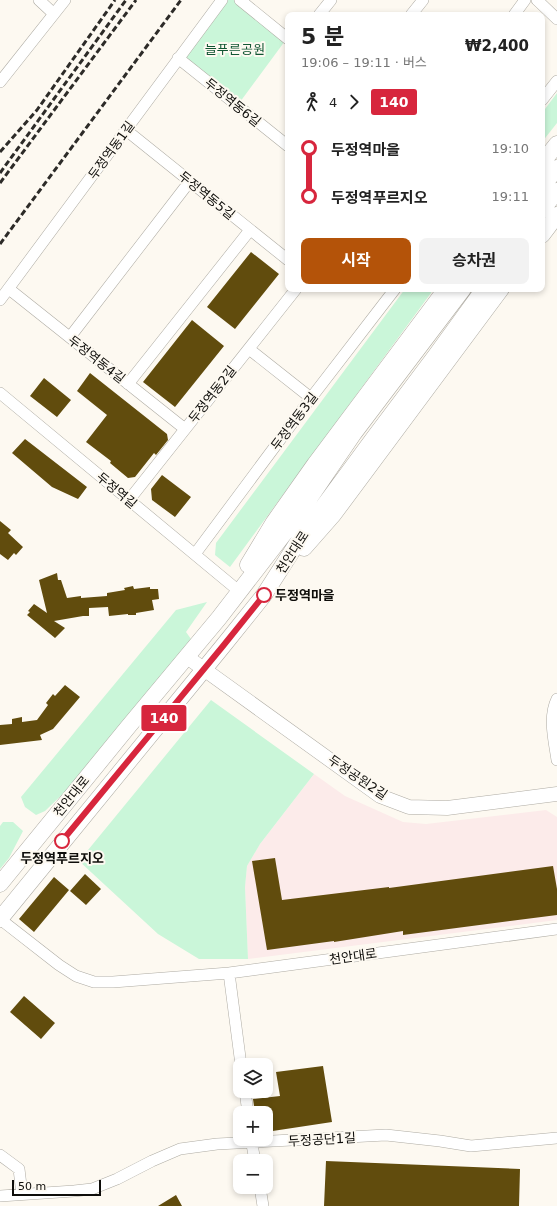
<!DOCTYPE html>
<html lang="ko">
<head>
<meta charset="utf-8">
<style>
  body { margin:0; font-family:"DejaVu Sans","Noto Sans KR",sans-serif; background:#f2f2f2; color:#222; height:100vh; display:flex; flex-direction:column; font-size:15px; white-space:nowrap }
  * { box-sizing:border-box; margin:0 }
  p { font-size:13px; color:#767676 }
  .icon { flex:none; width:22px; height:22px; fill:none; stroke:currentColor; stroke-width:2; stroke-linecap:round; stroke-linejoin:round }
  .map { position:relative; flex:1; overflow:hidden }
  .panel { position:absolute; left:285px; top:12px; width:260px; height:280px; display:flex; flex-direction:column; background:#fff; border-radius:8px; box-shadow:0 2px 6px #0003 }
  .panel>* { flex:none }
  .badge { padding:0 8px; border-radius:3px; font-size:14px; line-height:26px }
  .buttons { position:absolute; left:233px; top:1058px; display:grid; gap:8px }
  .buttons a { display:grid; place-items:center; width:40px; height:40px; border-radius:8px; background:#fff; box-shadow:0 2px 6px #0003; font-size:20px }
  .scale { position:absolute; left:12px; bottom:10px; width:89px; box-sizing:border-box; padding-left:4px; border:2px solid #0e0d0a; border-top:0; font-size:11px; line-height:14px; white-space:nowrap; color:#0e0d0a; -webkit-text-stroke:3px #fdf9f1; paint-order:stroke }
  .map>.badge { position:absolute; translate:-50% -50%; box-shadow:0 0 0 2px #fff }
  .legs { display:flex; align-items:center; gap:6px; height:44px; padding:0 16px; font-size:13px }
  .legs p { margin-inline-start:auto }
  .headline { display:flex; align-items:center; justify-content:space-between; height:68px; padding:0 16px }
  h1 { font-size:22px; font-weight:700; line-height:30px }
  .cta { display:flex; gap:8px; margin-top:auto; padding:8px 16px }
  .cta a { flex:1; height:46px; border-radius:8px; background:#b45309; color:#fff; font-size:16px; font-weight:700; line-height:46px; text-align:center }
  .cta a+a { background:#f2f2f2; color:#222 }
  ul { padding:0 16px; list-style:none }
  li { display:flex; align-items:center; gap:14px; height:48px; font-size:15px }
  li i { display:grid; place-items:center; width:6px; height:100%; margin:0 5px; background:currentColor }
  li i::after { content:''; width:10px; height:10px; margin:-5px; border:3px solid; border-radius:50%; background:#fff }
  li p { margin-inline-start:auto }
  li:first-child i { background:linear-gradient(#0000 50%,currentColor 0) }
  li:last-child i { background:linear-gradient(currentColor 50%,#0000 0) }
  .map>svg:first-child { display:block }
</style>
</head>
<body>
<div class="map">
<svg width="557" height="1206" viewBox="0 0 557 1206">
  <rect width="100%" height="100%" fill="#fdf9f1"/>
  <!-- commercial -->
  <path fill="#fcebea" d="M 314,774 L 345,796 L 403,822 L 426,824 L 546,810 L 557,817 L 557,920 L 248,959 L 245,887 L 247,866 L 260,844 Z"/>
  <!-- green -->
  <path fill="#caf6d9" d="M 227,0 L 235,0 L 285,41 L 240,102 L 184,57 Z
    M 557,93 L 557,123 L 542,142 L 542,113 Z
    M 405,289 L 432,289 L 431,293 L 230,567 L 215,555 L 216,543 Z
    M 207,602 L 186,632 L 191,639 L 71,786 L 45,811 L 36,815 L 25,807 L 21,797 L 176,610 Z
    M 211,700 L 314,774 L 260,844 L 247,866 L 245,887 L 248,959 L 199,959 L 158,934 L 79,861 Z
    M 3,822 L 13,822 L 23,831 L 9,858 L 0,869 L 0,826 Z"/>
  <!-- building -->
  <path fill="#614c0d" d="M 251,252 L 279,274 L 235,329 L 207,307 Z
    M 192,320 L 224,346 L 175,407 L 143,382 Z
    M 90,373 L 167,434 L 168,440 L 156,455 L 154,453 L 135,477 L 128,478 L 110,463 L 111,461 L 86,442 L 107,415 L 77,391 Z
    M 44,378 L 71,400 L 57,417 L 30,396 Z
    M 25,439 L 87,487 L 78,499 L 52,487 L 12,453 Z
    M 162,475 L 191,497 L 175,517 L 152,500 L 151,489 Z
    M 0,521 L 11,530 L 8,533 L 23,547 L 16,555 L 14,553 L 8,560 L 0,554 Z
    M 57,573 L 58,580 L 61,580 L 67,598 L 81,596 L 81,598 L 107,596 L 107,593 L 125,590 L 124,588 L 133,586 L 134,589 L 150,587 L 150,589 L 158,589 L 159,599 L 152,600 L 154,610 L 136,613 L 136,615 L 128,615 L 128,614 L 109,616 L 108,607 L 89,608 L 89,616 L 83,616 L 54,621 L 65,628 L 55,638 L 27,615 L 30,612 L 28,611 L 34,604 L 47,613 L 39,580 Z
    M 65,685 L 80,697 L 53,729 L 40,735 L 42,740 L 0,745 L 0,725 L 12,724 L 12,719 L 22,717 L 22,722 L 37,720 L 48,705 L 46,703 L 53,694 L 55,696 Z
    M 275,858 L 282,900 L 389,887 L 389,888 L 553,866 L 557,889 L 557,915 L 403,935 L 403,931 L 334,942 L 334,941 L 267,950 L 252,861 Z
    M 85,874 L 101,889 L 86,905 L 70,891 Z
    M 54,877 L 69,890 L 34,932 L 19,919 Z
    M 24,996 L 55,1023 L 41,1039 L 10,1012 Z
    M 323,1066 L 332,1122 L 266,1132 L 266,1113 L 255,1113 L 253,1099 L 280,1096 L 276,1072 Z
    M 326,1161 L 520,1169 L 519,1206 L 324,1206 Z
    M 176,1195 L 182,1206 L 158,1206 Z"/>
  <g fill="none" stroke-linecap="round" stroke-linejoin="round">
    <!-- minor casing -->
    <g stroke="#aeaba3" stroke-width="12">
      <path id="minor" d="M 39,0 L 54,14
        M 240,0 L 288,39
        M 537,0 L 557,19
        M 319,15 L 331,0
        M 411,15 L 423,0
        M 514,15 L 525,0
        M 178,58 L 288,146
        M 0,82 L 65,0
        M 542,100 L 557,81
        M 126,130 L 288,260
        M 9,289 L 185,429
        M 0,300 L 222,0
        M 70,337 L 190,181
        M 249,349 L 311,398
        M 128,384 L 250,230
        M 0,393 L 234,587
        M 129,500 L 296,289
        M 195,554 L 311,398 L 395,289
        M 557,699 C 548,717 554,740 557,760
        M 0,919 L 59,965 L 76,976 L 94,982 L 113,982 L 229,973 L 557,929
        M 229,973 L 241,1065
        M 245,1091 L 248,1113
        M 251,1139 L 255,1161
        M 0,1155 L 19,1169 L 22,1194
        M 260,1187 L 263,1206
        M 0,1196 L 74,1191 L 92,1189 L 117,1179 L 152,1161 L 180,1149 L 217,1144 L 386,1135 L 440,1141 L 471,1146 L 557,1138"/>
    </g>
    <!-- tertiary casing -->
    <g stroke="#aeaba3" stroke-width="15">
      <path id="tertiary" d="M 187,657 L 380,796 L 409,807 L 447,808 L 557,794"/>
    </g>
    <!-- secondary casing -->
    <g stroke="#aeaba3" stroke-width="17">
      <path id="secondary" d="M 542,163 L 557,144
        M 542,187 L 557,168
        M 542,210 L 557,191
        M 542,235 L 557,215
        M 304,548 L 333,515 L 501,289
        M 248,565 L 274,522 L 315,464 L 446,289
        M 0,884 L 128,727 L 219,618 L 296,518 L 354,433 L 463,289
        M 0,919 L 223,646 L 264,595 L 303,534 L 373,439 L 436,355 L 484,289"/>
    </g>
    <!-- minor -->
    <use href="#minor" stroke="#fff" stroke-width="11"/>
    <!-- tertiary -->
    <use href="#tertiary" stroke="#fff" stroke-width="14"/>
    <!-- secondary -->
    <use href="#secondary" stroke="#fff" stroke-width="16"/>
    <!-- rail -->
    <path stroke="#2d2b28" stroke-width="3" stroke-dasharray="6 3" stroke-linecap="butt" d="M 0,152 L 37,110 L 115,0
      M 0,173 L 126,0
      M 0,183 L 136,0
      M 0,244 L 181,0"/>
  </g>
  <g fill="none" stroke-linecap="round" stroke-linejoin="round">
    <!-- line-1 casing -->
    <g stroke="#fff" stroke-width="9">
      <path id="line-1" d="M 62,841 L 223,646 L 264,595"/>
    </g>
    <!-- line-1 -->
    <use href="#line-1" stroke="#d7263d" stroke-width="6"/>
  </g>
  <!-- markers -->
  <g fill="#fff" stroke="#d7263d" stroke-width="2">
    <circle cx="264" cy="595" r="7"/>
    <circle cx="62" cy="841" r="7"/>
  </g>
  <g text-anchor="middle" stroke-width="4" stroke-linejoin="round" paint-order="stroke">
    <!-- park labels -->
    <g font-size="13" fill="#115633" stroke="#fdf9f1">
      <text x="235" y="54">늘푸른공원</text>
    </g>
    <!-- street labels -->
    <g font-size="13" fill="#0e0d0a" stroke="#fdf9f1">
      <text transform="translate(233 102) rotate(39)" y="5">두정역동6길</text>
      <text transform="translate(111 150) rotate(-54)" y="5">두정역동1길</text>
      <text transform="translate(207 195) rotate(39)" y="5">두정역동5길</text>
      <text transform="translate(97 359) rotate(38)" y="5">두정역동4길</text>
      <text transform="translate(212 394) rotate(-52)" y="5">두정역동2길</text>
      <text transform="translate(294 421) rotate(-53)" y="5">두정역동3길</text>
      <text transform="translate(117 490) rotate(40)" y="5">두정역길</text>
      <text transform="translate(292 552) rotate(-57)" y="5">천안대로</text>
      <text transform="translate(358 777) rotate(34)" y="5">두정공원2길</text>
      <text transform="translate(71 796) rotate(-51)" y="5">천안대로</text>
      <text transform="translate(353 956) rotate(-8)" y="5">천안대로</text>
      <text transform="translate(322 1139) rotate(-3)" y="5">두정공단1길</text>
    </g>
    <!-- stop labels -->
    <g font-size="13" font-weight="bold" fill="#0e0d0a" stroke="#fdf9f1" text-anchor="start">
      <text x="275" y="600">두정역마을</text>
      <text x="62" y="863" text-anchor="middle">두정역푸르지오</text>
    </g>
  </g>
</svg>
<div class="buttons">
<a><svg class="icon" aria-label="layers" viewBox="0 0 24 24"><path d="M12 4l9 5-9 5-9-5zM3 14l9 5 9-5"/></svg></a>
<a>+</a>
<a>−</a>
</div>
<div class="scale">50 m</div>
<b class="badge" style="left:164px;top:718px;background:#d7263d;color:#fff">140</b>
<section class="panel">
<div class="headline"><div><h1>5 분</h1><p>19:06 – 19:11 · 버스</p></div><b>₩2,400</b></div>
<div class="legs"><svg class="icon" aria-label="walk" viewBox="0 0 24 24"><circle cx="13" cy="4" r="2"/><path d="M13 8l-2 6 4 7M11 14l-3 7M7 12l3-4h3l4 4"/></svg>4<svg class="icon" aria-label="forward" viewBox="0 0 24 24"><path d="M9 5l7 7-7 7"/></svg><b class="badge" style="background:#d7263d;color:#fff">140</b></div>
<ul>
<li><i style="color:#d7263d"></i><b>두정역마을</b><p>19:10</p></li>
<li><i style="color:#d7263d"></i><b>두정역푸르지오</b><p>19:11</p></li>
</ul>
<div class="cta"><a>시작</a><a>승차권</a></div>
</section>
</div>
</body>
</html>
